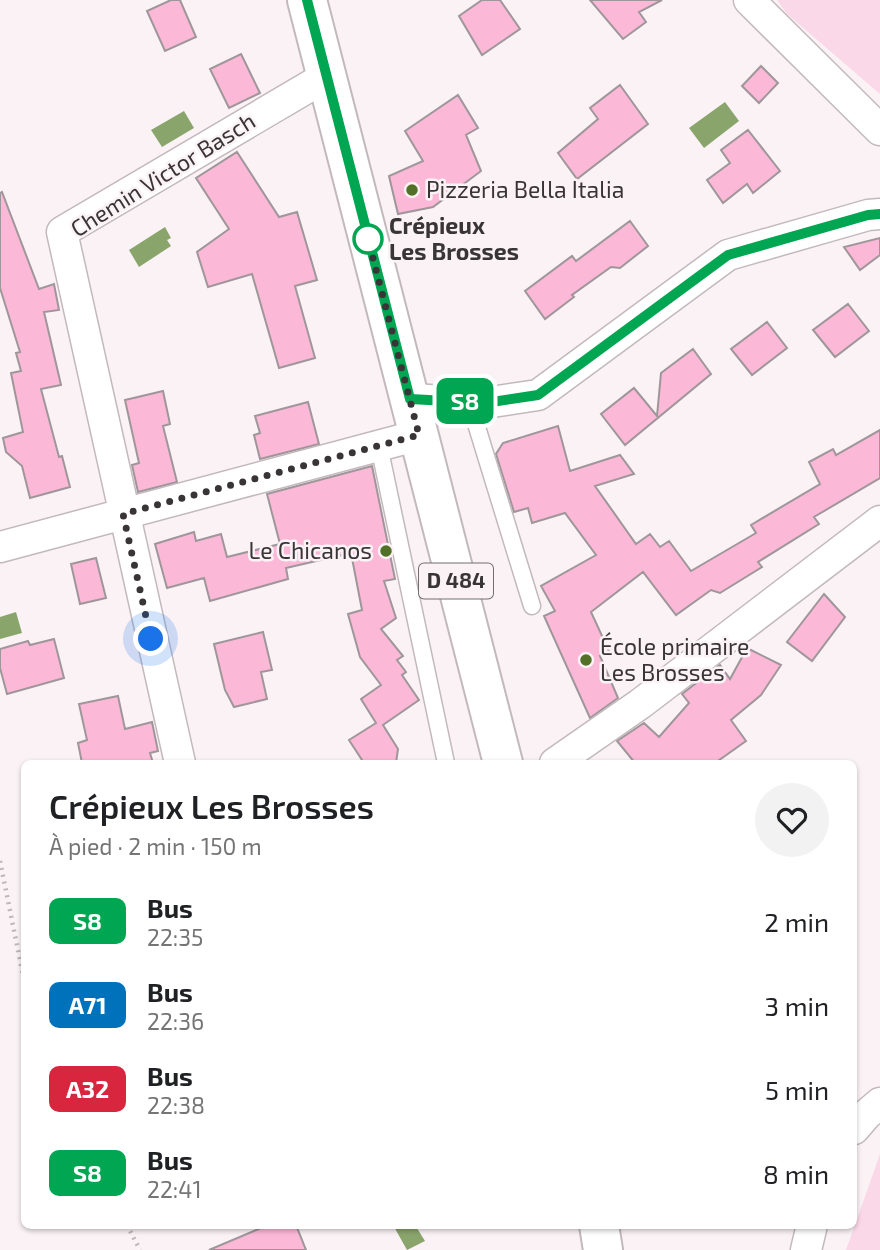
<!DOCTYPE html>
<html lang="fr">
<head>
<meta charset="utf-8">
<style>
  body { margin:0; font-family:"Exo 2",sans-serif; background:#f2f2f2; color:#202124; height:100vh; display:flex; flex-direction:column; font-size:26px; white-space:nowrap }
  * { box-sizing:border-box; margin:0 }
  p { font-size:23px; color:#757577 }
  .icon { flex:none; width:38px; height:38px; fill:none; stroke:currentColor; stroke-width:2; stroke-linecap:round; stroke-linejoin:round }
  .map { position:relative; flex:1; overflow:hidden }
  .details { position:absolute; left:21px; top:760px; width:836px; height:469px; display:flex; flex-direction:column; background:#fff; border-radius:10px; box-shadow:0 2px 5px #0004 }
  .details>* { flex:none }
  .badge { padding:0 14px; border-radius:10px; font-size:24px; line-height:46px }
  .you { position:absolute; width:35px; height:35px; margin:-18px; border:5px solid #fff; border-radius:50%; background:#1a73e8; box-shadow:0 0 0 10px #1a73e833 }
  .map>.badge { position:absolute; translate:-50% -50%; box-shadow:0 0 0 4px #fff }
  .round { display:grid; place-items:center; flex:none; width:74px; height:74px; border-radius:37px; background:#f2f2f2 }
  .overview { display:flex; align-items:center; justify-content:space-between; height:119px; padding:0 28px }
  h1 { font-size:33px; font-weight:600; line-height:52px }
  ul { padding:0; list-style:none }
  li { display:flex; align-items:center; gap:21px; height:84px; padding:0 28px }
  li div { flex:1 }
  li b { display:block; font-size:26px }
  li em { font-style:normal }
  li .badge { min-width:77px; font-weight:700; text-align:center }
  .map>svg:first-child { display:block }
</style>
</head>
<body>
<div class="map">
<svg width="880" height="1250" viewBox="0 0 880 1250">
  <rect width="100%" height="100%" fill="#fbf2f6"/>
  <!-- green -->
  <path fill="#fbd8e7" d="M 777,0 L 880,0 L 880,94 L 787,14 Z
    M 880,1154 L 880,1250 L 846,1250 Z"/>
  <!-- water -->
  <path fill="#8aa56c" d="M 725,102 L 739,121 L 704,148 L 689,128 Z
    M 184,111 L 194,128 L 162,147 L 151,130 Z
    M 165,227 L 171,238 L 167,240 L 171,246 L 139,267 L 129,250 Z
    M 16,612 L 22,633 L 0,639 L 0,617 Z
    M 393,1225 L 415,1225 L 425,1241 L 407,1250 Z"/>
  <!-- building -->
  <path fill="#fbb8d7" stroke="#9f969a" stroke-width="2" d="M 171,0 L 180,0 L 196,37 L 165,51 L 147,11 Z
    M 482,0 L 500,0 L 520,29 L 482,55 L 459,16 Z
    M 590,0 L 662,0 L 639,12 L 646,22 L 623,39 Z
    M 241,54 L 260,93 L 229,108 L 210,69 Z
    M 761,66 L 778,83 L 759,103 L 742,86 Z
    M 620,85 L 648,124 L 577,179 L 558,153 L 598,119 L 590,108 Z
    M 458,95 L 478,128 L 466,135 L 481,171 L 433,207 L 398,214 L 389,176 L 423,161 L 405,131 Z
    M 748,130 L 780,171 L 753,193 L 747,184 L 723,203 L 707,180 L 730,163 L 721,150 Z
    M 237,152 L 279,217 L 297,212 L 317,280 L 295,286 L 315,358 L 279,368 L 252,274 L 208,287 L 197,252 L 229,229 L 196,178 Z
    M 2,192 L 39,289 L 54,284 L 59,310 L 44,312 L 61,385 L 41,389 L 59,457 L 62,456 L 70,487 L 30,498 L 22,466 L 6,452 L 3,438 L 23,432 L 11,373 L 21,371 L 16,353 L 20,352 L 0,288 L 0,193 Z
    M 630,221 L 648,246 L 620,268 L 611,267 L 572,295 L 574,297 L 545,319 L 525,291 L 572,256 L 576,261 Z
    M 880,238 L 880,255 L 860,270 L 844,247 Z
    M 848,304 L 869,331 L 835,357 L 813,330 Z
    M 767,322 L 787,348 L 752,375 L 731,349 Z
    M 693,349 L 711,374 L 625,445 L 601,414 L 634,388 L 657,416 L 661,373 Z
    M 163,391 L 170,424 L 163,426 L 177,482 L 138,492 L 132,465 L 139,463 L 125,400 Z
    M 308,402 L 319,444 L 260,459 L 254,435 L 260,433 L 255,416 Z
    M 558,426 L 570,471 L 620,455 L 634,474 L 595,486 L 636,544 L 650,534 L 660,547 L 669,541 L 691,571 L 756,533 L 751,525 L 820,484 L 809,462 L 833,449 L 836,455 L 880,430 L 880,478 L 814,517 L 819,524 L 758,562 L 762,567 L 720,593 L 711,590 L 676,615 L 643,572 L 591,612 L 609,651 L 600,656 L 618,698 L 590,718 L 544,616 L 555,611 L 541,586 L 596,555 L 565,513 L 532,523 L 528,508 L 514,512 L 496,454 L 503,443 Z
    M 372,466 L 395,579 L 384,581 L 396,618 L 381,629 L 403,656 L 397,660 L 406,672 L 402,675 L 419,700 L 383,725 L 398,749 L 396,763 L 364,763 L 349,740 L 376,723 L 361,699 L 381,685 L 360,657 L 348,614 L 362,610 L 351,553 L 286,568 L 288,579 L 210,601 L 204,578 L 167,588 L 155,544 L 194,532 L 196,541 L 221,534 L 227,557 L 280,544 L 267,494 Z
    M 96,558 L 106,598 L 80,604 L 71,564 Z
    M 824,594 L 845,617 L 812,661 L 787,642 Z
    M 263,632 L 272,670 L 261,672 L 267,699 L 234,707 L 225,690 L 214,644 Z
    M 54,639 L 64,678 L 7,694 L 0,668 L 0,649 L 28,641 L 30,645 Z
    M 747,648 L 781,665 L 761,695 L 731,720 L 746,741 L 715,763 L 635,763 L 617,741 L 644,723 L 659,737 L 689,703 L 682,694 L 720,665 L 730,679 Z
    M 118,696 L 125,729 L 152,722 L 158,751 L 150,753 L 153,763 L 82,763 L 78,743 L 87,740 L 79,704 Z
    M 268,1225 L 296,1225 L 306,1250 L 209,1250 Z"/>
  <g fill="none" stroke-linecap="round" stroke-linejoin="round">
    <!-- service casing -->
    <g stroke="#c3b9bd" stroke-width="19">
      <path id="service" d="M 469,401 L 532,606
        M 379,446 L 446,763"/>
    </g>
    <!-- minor casing -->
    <g stroke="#c3b9bd" stroke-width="33">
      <path id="minor" d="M 749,0 L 880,130
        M 410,399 L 485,403 L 538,395 L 728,255 L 868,215 L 880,214
        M 0,547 L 419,435
        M 180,763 L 62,232 L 327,76
        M 555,763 L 640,704 L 880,521
        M 854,1129 L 867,1114 L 880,1103
        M 806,1250 L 812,1225"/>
    </g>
    <!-- primary casing -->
    <g stroke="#c3b9bd" stroke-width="42">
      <path id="primary" d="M 307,0 L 503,763
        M 599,1225 L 603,1250"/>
    </g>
    <!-- path -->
    <path stroke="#bfb7bb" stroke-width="4.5" stroke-dasharray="2 5" stroke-linecap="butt" d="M 0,861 L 24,980
      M 127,1225 L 140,1250"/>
    <!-- service -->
    <use href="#service" stroke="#fff" stroke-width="16"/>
    <!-- minor -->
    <use href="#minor" stroke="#fff" stroke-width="30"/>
    <!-- primary -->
    <use href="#primary" stroke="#fff" stroke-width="38"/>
  </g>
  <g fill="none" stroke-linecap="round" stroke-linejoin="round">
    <!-- line casing -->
    <g stroke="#fff" stroke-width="16">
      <path id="line" d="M 307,0 L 410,399 L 485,403 L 538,395 L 728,255 L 868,215 L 880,214"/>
    </g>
    <!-- line -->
    <use href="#line" stroke="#00a651" stroke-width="10"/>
    <!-- walk -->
    <path stroke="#393537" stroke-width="7" stroke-dasharray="0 12.6" d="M 151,639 L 123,514 L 419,435 L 368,239"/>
  </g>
  <!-- markers -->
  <g fill="#527127" stroke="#fbf2f6" stroke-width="2.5">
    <circle cx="412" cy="190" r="7"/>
    <circle cx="386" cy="551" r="7"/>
    <circle cx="586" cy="660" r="7"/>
  </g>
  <circle fill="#fff" stroke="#00a651" stroke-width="3.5" cx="368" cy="239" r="14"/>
  <g text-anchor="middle" stroke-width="5" stroke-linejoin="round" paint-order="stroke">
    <!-- shield labels -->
    <rect fill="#fbf2f6" stroke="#736e70" stroke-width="2" x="419" y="563.5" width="74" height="35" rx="5"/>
    <g font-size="21" font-weight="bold" fill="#393537">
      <text x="456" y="588">D 484</text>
    </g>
    <!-- street labels -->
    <g font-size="23" fill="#393537" stroke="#fbf2f6">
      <text transform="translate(163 175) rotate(-32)" y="8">Chemin Victor Basch</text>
    </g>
    <!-- poi labels -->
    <g font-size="23" fill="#393537" stroke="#fbf2f6" text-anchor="start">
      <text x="426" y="198">Pizzeria Bella Italia</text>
      <text x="372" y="559" text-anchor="end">Le Chicanos</text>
      <text x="600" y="655">École primaire<tspan x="600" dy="26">Les Brosses</tspan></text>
    </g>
    <!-- stop labels -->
    <g font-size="23" font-weight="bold" fill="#393537" stroke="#fbf2f6" text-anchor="start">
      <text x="389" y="234">Crépieux<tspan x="389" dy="26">Les Brosses</tspan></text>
    </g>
  </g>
</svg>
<div class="you" style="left:151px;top:639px"></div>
<b class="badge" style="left:465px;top:401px;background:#00a651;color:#fff">S8</b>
<section class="details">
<div class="overview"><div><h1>Crépieux Les Brosses</h1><p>À pied · 2 min · 150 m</p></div><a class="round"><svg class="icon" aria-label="heart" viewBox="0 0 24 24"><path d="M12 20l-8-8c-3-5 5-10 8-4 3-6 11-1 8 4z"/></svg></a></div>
<ul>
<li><span class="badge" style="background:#00a651;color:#fff">S8</span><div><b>Bus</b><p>22:35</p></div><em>2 min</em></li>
<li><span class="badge" style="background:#0072bc;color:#fff">A71</span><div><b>Bus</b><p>22:36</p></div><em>3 min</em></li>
<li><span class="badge" style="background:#d7263d;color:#fff">A32</span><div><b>Bus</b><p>22:38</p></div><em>5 min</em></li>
<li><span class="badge" style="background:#00a651;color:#fff">S8</span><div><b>Bus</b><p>22:41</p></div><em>8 min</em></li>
</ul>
</section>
</div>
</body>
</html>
